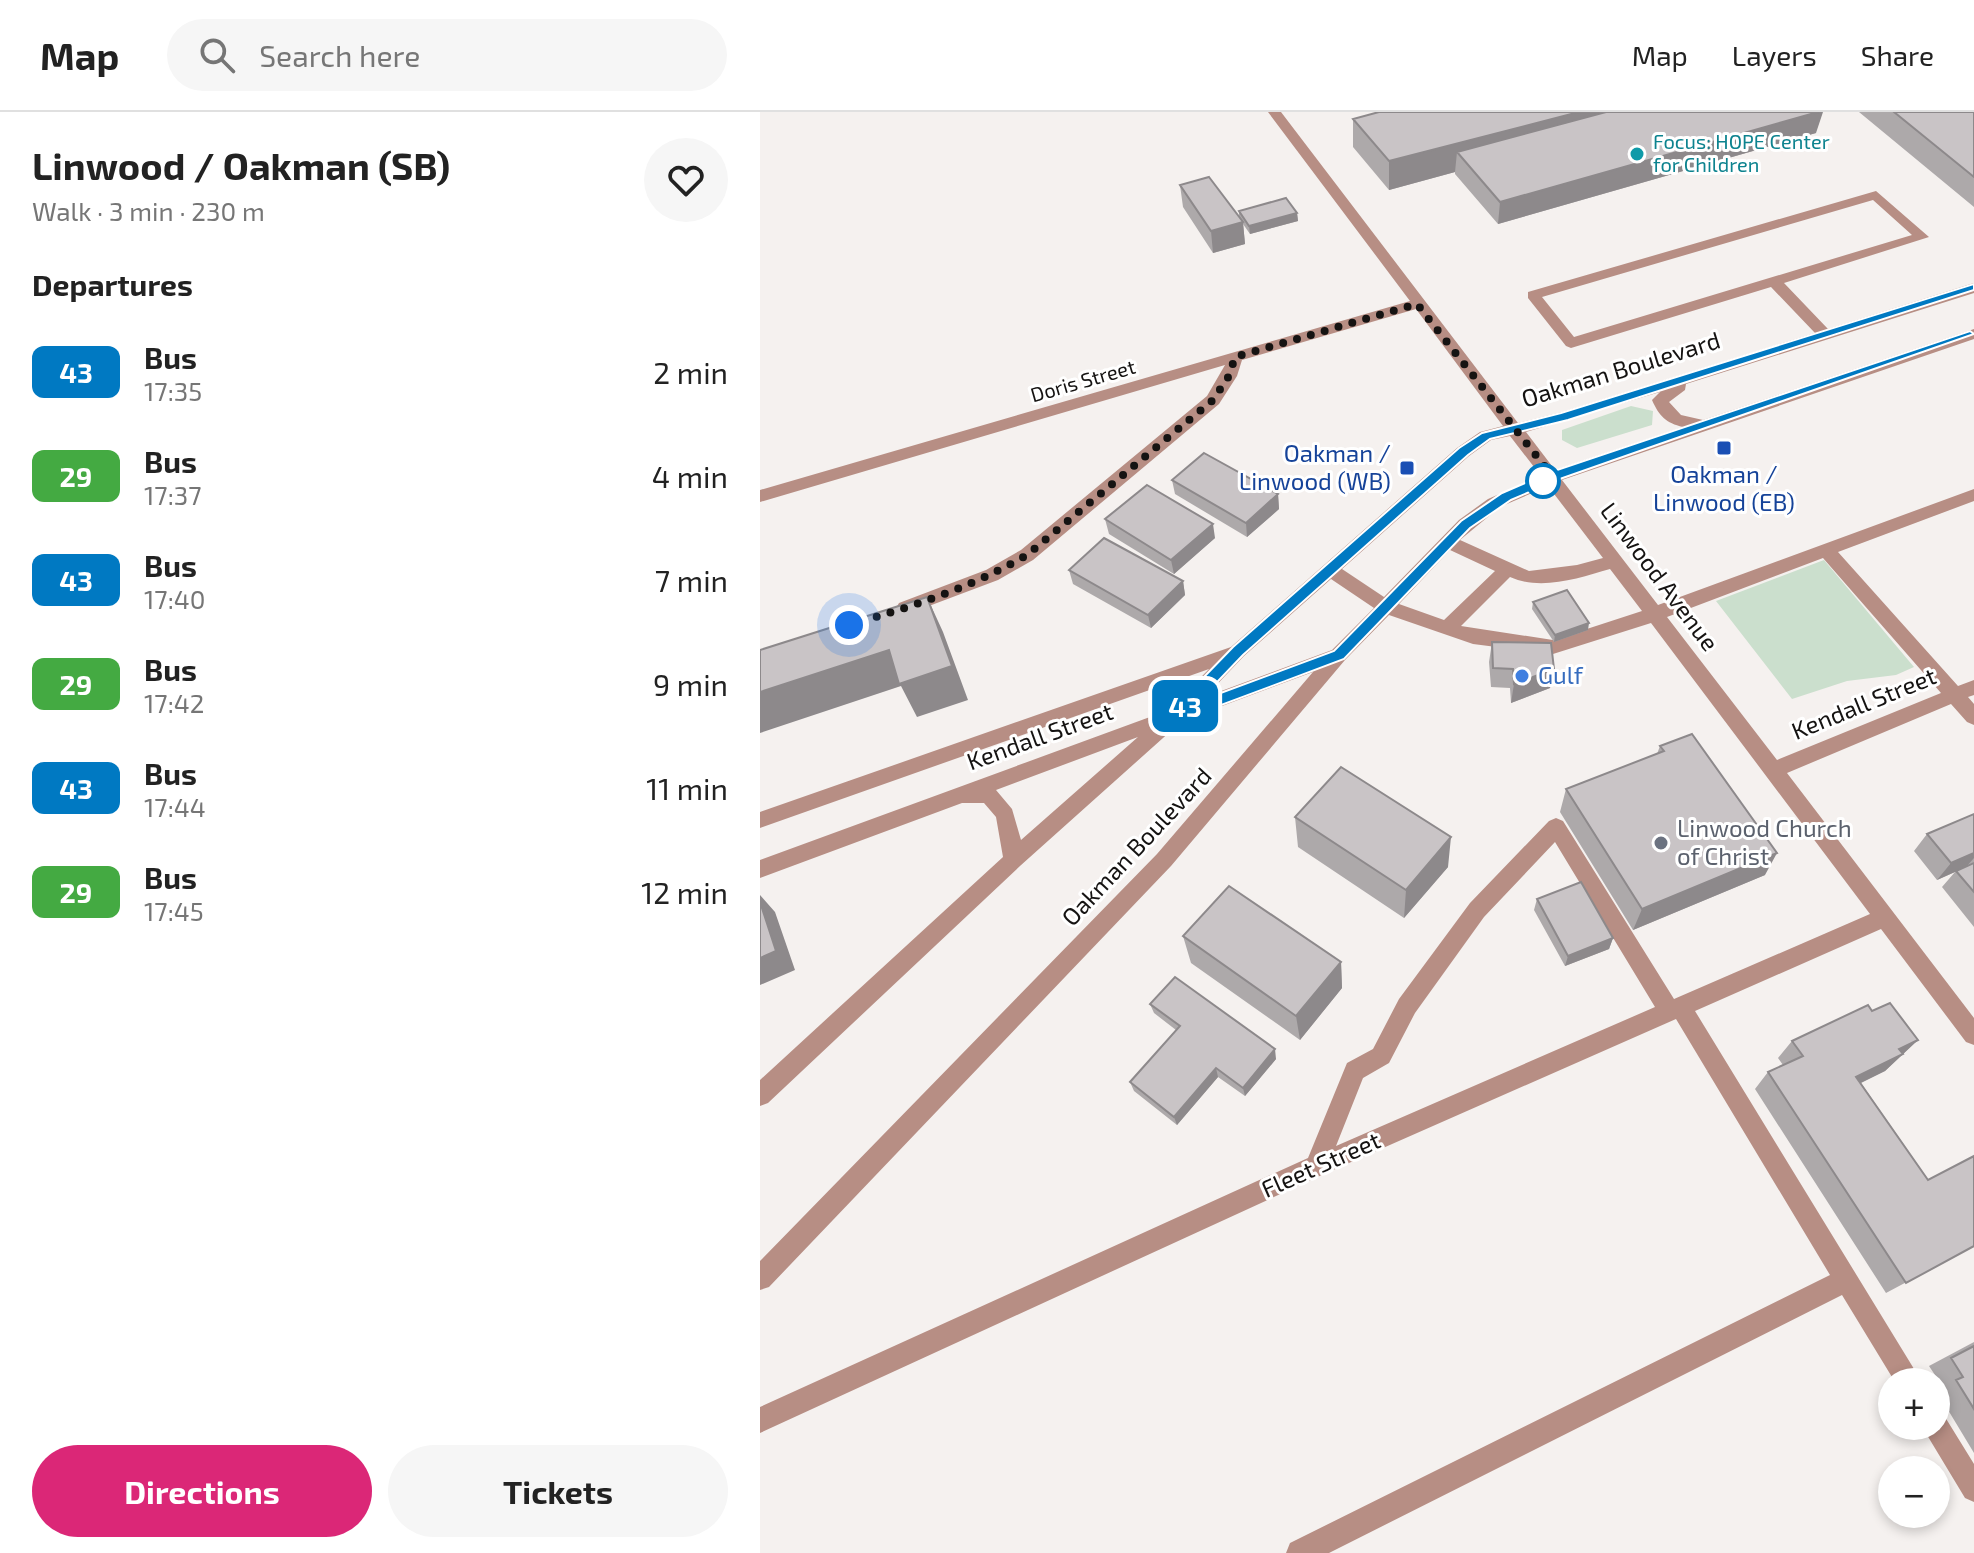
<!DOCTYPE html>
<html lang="en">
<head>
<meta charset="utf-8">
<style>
  body { margin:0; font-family:"Exo 2",sans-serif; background:#f6f6f6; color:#222; height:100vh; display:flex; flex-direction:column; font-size:30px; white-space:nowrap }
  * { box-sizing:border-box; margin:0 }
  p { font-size:26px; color:#767676 }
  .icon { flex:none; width:44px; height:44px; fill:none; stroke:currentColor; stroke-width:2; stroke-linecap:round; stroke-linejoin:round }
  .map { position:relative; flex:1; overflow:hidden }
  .details { display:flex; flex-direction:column; background:#fff; width:760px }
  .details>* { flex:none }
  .badge { padding:0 16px; border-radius:12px; font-size:28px; line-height:52px }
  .tools { position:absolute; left:1118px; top:1256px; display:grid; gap:16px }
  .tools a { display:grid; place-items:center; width:72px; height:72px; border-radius:50%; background:#fff; box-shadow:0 4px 12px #0003; font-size:40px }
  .you { position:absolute; width:40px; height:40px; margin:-20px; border:6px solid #fff; border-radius:50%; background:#1a73e8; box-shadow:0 0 0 12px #1a73e833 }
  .map>.badge { position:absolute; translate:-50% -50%; box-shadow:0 0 0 4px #fff }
  h2 { padding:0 32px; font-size:30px; line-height:72px }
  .round { display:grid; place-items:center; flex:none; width:84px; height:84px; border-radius:42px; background:#f6f6f6 }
  .overview { display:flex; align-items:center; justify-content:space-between; height:136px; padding:0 32px }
  h1 { font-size:38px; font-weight:700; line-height:60px }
  .primary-button { display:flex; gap:16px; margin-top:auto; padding:16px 32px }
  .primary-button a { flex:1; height:92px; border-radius:48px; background:#db2777; color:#fff; font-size:32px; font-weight:700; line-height:92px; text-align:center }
  .primary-button a+a { background:#f6f6f6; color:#222 }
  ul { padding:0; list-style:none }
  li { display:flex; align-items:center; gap:24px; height:104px; padding:0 32px }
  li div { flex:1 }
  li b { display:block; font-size:30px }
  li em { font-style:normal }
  li .badge { min-width:88px; font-weight:700; text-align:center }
  header { display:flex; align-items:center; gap:48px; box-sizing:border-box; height:112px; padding:0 40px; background:#fff; border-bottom:2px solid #e0e0e0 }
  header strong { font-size:38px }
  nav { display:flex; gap:44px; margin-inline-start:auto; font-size:28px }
  .search { width:560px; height:72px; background:#f6f6f6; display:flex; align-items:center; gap:20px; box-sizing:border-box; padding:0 28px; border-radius:44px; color:#767676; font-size:30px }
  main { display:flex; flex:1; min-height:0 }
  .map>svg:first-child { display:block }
</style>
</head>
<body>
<header>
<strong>Map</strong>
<div class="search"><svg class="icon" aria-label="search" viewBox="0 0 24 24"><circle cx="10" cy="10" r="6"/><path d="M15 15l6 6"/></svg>Search here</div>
<nav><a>Map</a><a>Layers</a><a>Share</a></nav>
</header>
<main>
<section class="details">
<div class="overview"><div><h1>Linwood / Oakman (SB)</h1><p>Walk · 3 min · 230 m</p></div><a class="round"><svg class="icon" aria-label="heart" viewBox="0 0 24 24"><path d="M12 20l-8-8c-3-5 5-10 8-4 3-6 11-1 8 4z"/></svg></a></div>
<h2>Departures</h2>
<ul>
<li><span class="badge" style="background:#0079c2;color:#fff">43</span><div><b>Bus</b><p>17:35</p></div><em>2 min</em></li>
<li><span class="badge" style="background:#44aa42;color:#fff">29</span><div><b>Bus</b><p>17:37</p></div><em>4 min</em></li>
<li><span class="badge" style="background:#0079c2;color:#fff">43</span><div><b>Bus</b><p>17:40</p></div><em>7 min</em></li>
<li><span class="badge" style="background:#44aa42;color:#fff">29</span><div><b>Bus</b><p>17:42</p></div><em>9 min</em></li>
<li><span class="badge" style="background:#0079c2;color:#fff">43</span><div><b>Bus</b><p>17:44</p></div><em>11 min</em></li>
<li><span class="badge" style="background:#44aa42;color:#fff">29</span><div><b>Bus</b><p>17:45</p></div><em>12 min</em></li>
</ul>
<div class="primary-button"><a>Directions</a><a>Tickets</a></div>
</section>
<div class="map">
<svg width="1214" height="1441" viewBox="0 0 1214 1441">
  <rect width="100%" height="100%" fill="#f5f1ef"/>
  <!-- green -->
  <path fill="#cbdfcd" d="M 871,294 L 893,299 L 892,313 L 817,336 L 802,328 L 802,318 Z
    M 1064,448 L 1154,555 L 1136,563 L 1087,569 L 1032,587 L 956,489 Z"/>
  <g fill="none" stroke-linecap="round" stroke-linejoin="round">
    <!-- minor -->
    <path fill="#b78e84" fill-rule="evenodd" d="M 508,0 L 521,0 L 758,311 L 802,300 L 1055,221 L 1011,175 L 811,236 L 806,234 L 768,186 L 768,180 L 1116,79 L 1169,125 L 1024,171 L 1068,217 L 1214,171 L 1214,181 L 926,272 L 925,278 L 909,290 L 921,303 L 943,308 L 1214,217 L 1214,227 L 802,368 L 898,493 L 1214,377 L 1214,389 L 1078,440 L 1198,574 L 1214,568 L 1214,583 L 1208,585 L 1214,592 L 1214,613 L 1207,610 L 1191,592 L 1027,661 L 1214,906 L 1214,933 L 1206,930 L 1121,817 L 935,899 L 1162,1270 L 1135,1270 L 1082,1183 L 569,1441 L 526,1441 L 530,1431 L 1070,1163 L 916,907 L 564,1062 L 0,1321 L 0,1295 L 548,1046 L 587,951 L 613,937 L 639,887 L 710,791 L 789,709 L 796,706 L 803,709 L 914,887 L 1110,802 L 891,511 L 793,542 L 713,532 L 629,503 L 585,548 L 411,754 L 9,1175 L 0,1178 L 0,1149 L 397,742 L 553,560 L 422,609 L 260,754 L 8,991 L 0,994 L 0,968 L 243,745 L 236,705 L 224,691 L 202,691 L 0,766 L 0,748 L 409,598 L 449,557 L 0,716 L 0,700 L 471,535 L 697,336 L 720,320 L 743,314 L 656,197 L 482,248 L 477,264 L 459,292 L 273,448 L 238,468 L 145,503 L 139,501 L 136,496 L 139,491 L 226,458 L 261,438 L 447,284 L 465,253 L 0,390 L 0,378 L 650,189 ZM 1113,88 L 1152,123 L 814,225 L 782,185 ZM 900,280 L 892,288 C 899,304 906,311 923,315 L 795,358 L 766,320 ZM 750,324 L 781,364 L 728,387 L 699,408 L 624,485 L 582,457 L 709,344 L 731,328 ZM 788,374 L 843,446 L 817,453 L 769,459 L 700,428 L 740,395 ZM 690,438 L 735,459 L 684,508 L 639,492 ZM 1063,446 L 1181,581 L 1017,648 L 907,505 ZM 850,457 L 882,499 L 793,528 L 701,514 L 750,465 C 781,479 819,466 850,457 ZM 571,467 L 614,496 L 572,538 L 445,585 L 484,544 ZM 378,625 L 261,728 L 252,697 L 236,678 ZM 795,730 L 895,895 L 576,1034 L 603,966 L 629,951 L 655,901 L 724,805 Z
      M 1176,1301 L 1185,1305 L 1214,1352 L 1214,1390 L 1205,1386 L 1167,1323 L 1163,1314 L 1176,1314 Z"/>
  </g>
  <!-- wall -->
  <path fill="#ada9aa" d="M 1099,0 L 1214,0 L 1214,95 Z
    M 593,7 L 1056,21 L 738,112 L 695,62 L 695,60 L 629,78 L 593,35 Z
    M 420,73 L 479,105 L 479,99 L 537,101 L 538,109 L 490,122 L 483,112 L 485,132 L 453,141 L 423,95 Z
    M 412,368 L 518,382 L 519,397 L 487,425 L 415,382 Z
    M 345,407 L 455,426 L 414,462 L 349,422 Z
    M 309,458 L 423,469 L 425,483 L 391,516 L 313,472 Z
    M 773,490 L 828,518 L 794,530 L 772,497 Z
    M 732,530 L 794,557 L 790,576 L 751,591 L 750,576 L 731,575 L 729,550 Z
    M 900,634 L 1005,763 L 873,818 L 800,700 L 806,677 L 897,642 Z
    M 1214,702 L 1214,815 L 1182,775 L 1195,760 L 1177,768 L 1154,739 L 1167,722 Z
    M 535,705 L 688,755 L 644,806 L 538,735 Z
    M 777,787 L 853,826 L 849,837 L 805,854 L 774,798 Z
    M 423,824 L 581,850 L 582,876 L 540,928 L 431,851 Z
    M 390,892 L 516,947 L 485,984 L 458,965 L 417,1013 L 374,979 L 370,970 L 416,918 L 394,901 Z
    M 1112,899 L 1158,928 L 1125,959 L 1101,971 L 1214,1134 L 1126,1181 L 995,977 L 1008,960 L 1023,953 L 1018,946 L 1032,929 Z
    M 1214,1230 L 1214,1341 L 1176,1278 L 1176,1274 L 1181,1272 L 1169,1254 Z"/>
  <!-- shaded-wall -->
  <path fill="#8d898b" d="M 819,0 L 921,0 L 697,40 L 695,60 L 629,78 L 629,49 Z
    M 1058,0 L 1063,0 L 1056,21 L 738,112 L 740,90 Z
    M 537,101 L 538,109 L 490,122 L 489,114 Z
    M 483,110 L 485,132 L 453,141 L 451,119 Z
    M 518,382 L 519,397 L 487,425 L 486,411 Z
    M 453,412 L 455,426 L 414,462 L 411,448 Z
    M 423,469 L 425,483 L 391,516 L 388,503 Z
    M 167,485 L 183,520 L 208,588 L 157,605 L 141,574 L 0,621 L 0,580 L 129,538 Z
    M 829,511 L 828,518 L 794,530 L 795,523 Z
    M 794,557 L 790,576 L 751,591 L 754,572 Z
    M 691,725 L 688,755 L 644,806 L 646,778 Z
    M 1017,741 L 1005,763 L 873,818 L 882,797 Z
    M 1214,741 L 1214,746 L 1206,755 L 1177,768 L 1191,751 Z
    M 0,783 L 15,800 L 35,858 L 0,873 Z
    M 853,826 L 849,837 L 805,854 L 808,844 Z
    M 581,850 L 582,876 L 540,928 L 536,904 Z
    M 1158,928 L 1125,959 L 1080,981 L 1096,965 L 1139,937 Z
    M 515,937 L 516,947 L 485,984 L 483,976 Z
    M 456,956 L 458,965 L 417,1013 L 414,1005 Z"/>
  <!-- building -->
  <path fill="#c9c4c6" stroke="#8d898b" stroke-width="2" d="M 619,0 L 819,0 L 629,49 L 593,7 Z
    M 846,0 L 1058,0 L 740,90 L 697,40 Z
    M 1134,0 L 1214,0 L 1214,65 Z
    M 449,65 L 483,110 L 451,119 L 420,73 Z
    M 526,86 L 537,101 L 489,114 L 479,99 Z
    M 444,341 L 518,382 L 486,411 L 412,368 Z
    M 387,373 L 453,412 L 411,448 L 345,407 Z
    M 344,426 L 423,469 L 388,503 L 309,458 Z
    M 807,478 L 829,511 L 795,523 L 773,490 Z
    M 167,485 L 192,554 L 139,572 L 129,538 L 0,580 L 0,538 Z
    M 732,530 L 791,531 L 794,557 L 754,572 L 753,557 L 733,556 Z
    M 932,622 L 1017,741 L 882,797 L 806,677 L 904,639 L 900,634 Z
    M 581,655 L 691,725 L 646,778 L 535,705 Z
    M 1214,702 L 1214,741 L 1191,751 L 1167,722 Z
    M 1214,751 L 1214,780 L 1196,759 Z
    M 821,770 L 853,826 L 808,844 L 777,787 Z
    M 469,774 L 581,850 L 536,904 L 423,824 Z
    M 0,790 L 16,839 L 0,846 Z
    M 415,865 L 515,937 L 483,976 L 456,956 L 414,1005 L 370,970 L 420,914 L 390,892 Z
    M 1130,891 L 1158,928 L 1139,937 L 1143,942 L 1096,965 L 1168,1068 L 1214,1044 L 1214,1134 L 1146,1171 L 1008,960 L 1043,944 L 1032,929 L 1108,893 L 1112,899 Z
    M 1214,1234 L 1214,1297 L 1196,1268 L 1203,1265 L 1191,1246 Z"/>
  <!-- line -->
  <path fill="#0079c2" stroke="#fff" stroke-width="2" d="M 1214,172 L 1214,178 L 808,308 L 730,327 L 708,343 L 483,543 L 439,589 L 574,539 L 701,409 L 742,381 L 788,361 L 1210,219 L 1214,222 L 797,368 L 751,388 L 710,416 L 584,547 L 421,608 L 410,608 L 410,600 L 473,535 L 699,336 L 722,321 L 801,301 Z"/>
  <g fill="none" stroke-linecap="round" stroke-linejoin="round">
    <!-- walk -->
    <path stroke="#151312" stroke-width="8" stroke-dasharray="0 14.4" d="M 89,513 C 151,495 210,476 267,443 L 453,288 L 469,264 L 475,245 L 657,192 L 793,365 L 783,369"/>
  </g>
  <!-- markers -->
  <circle fill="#0f9aa8" stroke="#fff" stroke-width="3" cx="877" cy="42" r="8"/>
  <g fill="#1a4fb4" stroke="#fff" stroke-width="3">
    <rect x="956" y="328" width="16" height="16" rx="4"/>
    <rect x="639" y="348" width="16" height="16" rx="4"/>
  </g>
  <circle fill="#fff" stroke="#0079c2" stroke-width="4" cx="783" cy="369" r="16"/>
  <circle fill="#3f7fe0" stroke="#fff" stroke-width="3" cx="762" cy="564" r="8"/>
  <circle fill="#6b7280" stroke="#fff" stroke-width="3" cx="901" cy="731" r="8"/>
  <g text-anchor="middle" stroke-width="6" stroke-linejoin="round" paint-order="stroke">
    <!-- far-culture labels -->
    <g font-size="20" fill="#0d838f" stroke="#fff" text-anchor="start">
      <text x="893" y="37">Focus: HOPE Center<tspan x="893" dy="23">for Children</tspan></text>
    </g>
    <!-- far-street labels -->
    <g font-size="20" fill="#151312" stroke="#fff">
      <text transform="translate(323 269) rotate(-16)" y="7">Doris Street</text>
    </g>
    <!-- street labels -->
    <g font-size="24" fill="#151312" stroke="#fff">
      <text transform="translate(861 258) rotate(-17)" y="8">Oakman Boulevard</text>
      <text transform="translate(899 465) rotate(53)" y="8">Linwood Avenue</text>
      <text transform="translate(1104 592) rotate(-22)" y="8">Kendall Street</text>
      <text transform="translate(280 625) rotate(-20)" y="8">Kendall Street</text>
      <text transform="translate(377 735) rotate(-47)" y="8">Oakman Boulevard</text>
      <text transform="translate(561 1053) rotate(-24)" y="8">Fleet Street</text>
    </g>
    <!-- transit labels -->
    <g font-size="24" fill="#164399" stroke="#fff" text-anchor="end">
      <text x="631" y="350">Oakman /<tspan x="631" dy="28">Linwood (WB)</tspan></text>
      <text x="964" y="371" text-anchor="middle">Oakman /<tspan x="964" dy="28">Linwood (EB)</tspan></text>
    </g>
    <!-- shop labels -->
    <g font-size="24" fill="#366cbe" stroke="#fff" text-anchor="start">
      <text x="778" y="572">Gulf</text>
    </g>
    <!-- worship labels -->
    <g font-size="24" fill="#5b616d" stroke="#fff" text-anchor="start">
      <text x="917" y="725">Linwood Church<tspan x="917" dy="28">of Christ</tspan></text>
    </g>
  </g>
</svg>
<div class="tools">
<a>+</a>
<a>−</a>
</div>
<div class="you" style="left:89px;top:513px"></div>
<b class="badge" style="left:425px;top:594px;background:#0079c2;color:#fff">43</b>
</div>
</main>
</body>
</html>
